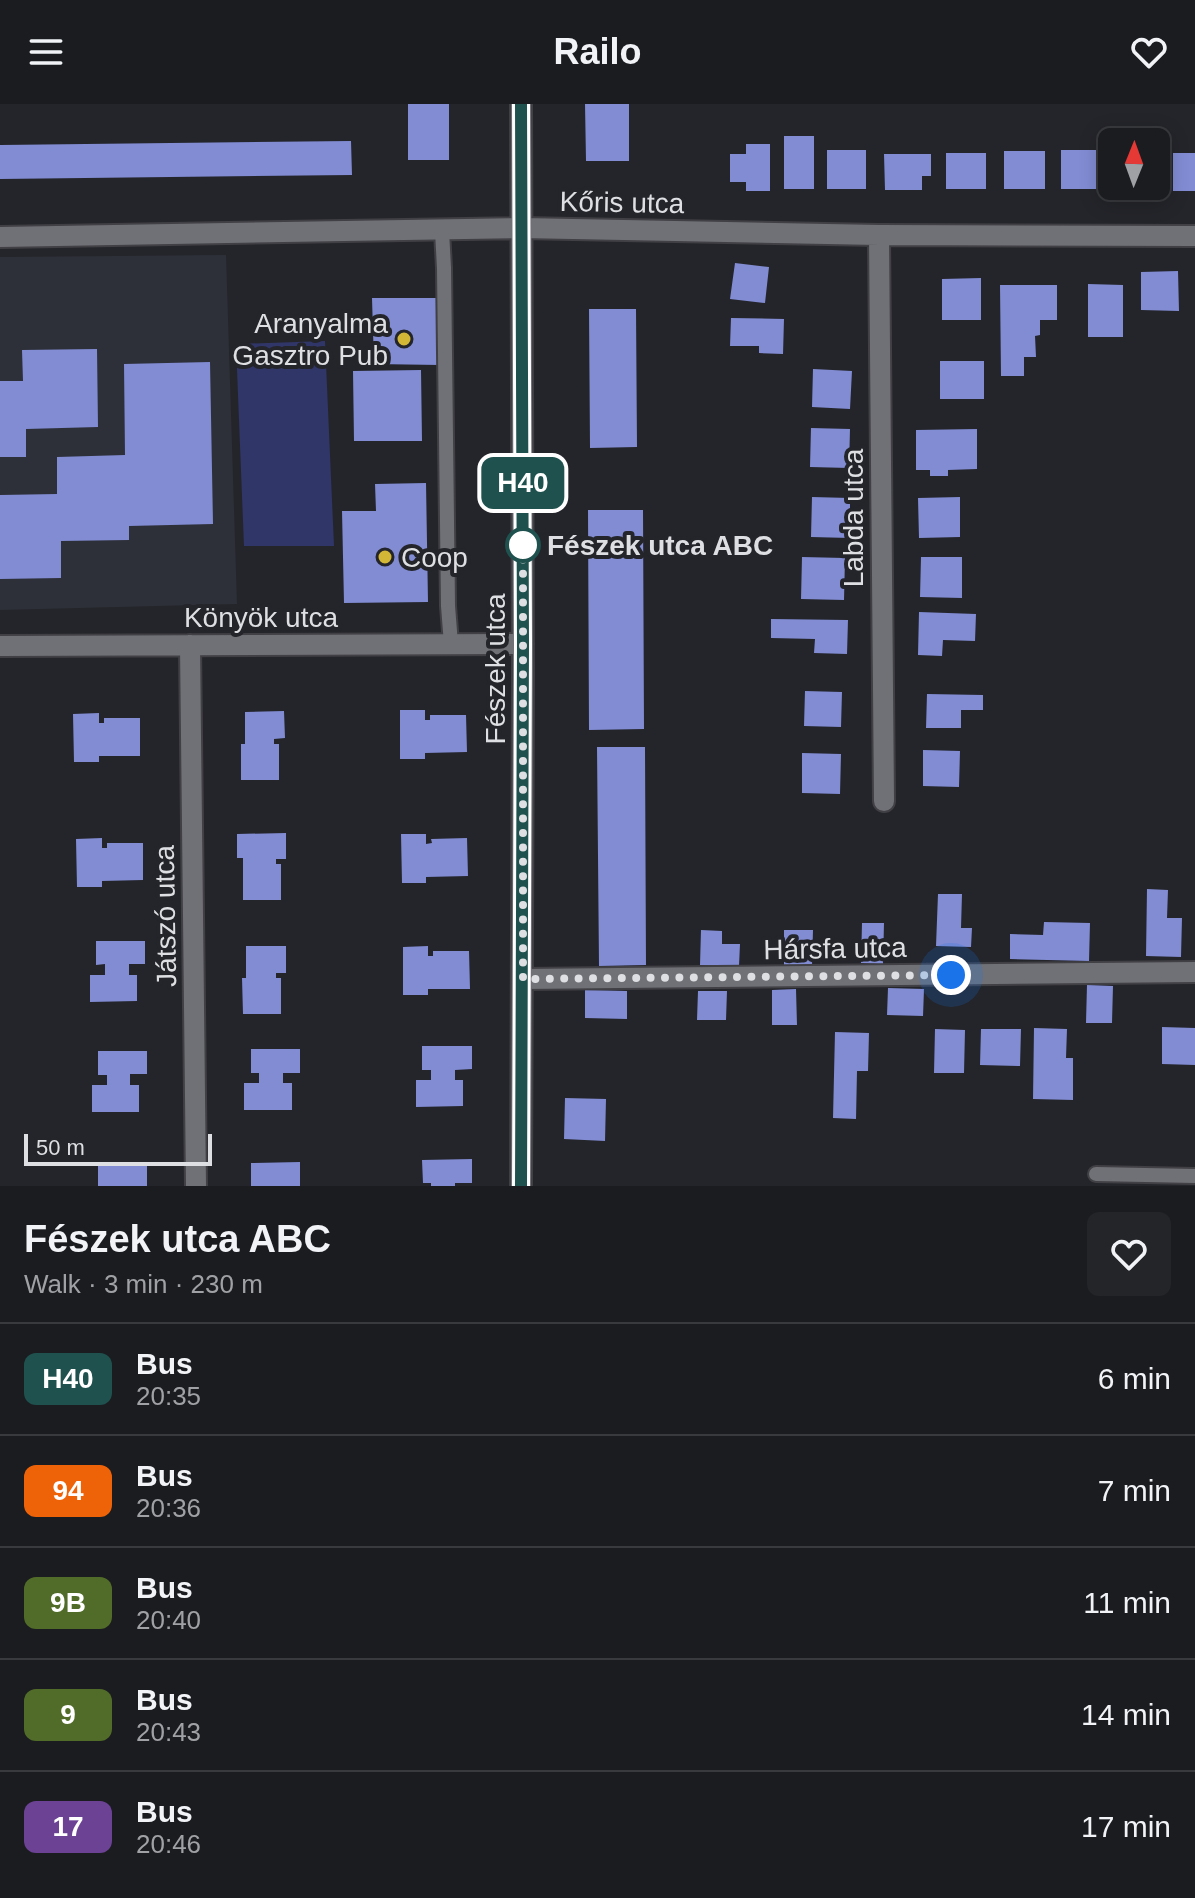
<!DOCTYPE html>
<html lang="en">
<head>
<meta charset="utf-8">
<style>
  body { margin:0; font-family:Helvetica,sans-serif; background:#242529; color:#f1f3f6; height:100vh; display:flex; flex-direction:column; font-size:30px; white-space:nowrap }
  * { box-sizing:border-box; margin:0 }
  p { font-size:26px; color:#a0a1a5 }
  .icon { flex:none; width:44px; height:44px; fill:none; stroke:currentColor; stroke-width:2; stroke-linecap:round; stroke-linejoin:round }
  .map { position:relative; height:1082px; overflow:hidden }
  .drawer { display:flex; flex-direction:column; background:#1b1c20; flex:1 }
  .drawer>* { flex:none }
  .badge { padding:0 16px; border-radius:12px; font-size:28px; line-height:52px }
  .needle { width:52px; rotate:1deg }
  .controls { position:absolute; left:1098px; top:24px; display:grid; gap:16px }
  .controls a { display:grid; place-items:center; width:72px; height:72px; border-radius:12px; background:#1b1c20; box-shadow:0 4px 20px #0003,0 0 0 2px #393a3e; font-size:40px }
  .scale { position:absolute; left:24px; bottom:20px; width:188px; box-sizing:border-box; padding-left:8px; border:4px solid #dedfe2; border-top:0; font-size:22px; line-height:28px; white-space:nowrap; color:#dedfe2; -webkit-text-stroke:6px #24252a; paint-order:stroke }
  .you { position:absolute; width:40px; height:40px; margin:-20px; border:6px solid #fff; border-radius:50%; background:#1a73e8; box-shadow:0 0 0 12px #1a73e833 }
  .map>.badge { position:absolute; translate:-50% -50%; box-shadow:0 0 0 4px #fff }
  .round { display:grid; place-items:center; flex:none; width:84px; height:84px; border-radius:12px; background:#242529 }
  .summary { display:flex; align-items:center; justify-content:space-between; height:136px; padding:0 24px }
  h1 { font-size:38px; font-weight:700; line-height:60px }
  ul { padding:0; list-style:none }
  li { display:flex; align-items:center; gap:24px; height:112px; padding:0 24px; border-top:2px solid #393a3e }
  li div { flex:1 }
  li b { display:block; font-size:30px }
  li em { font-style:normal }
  li .badge { min-width:88px; font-weight:700; text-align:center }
  header { display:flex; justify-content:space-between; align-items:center; height:104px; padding:0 24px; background:#1b1c20; font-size:36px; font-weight:700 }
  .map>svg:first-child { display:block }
</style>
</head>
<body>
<header><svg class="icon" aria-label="menu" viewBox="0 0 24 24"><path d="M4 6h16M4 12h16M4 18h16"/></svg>Railo<svg class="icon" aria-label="heart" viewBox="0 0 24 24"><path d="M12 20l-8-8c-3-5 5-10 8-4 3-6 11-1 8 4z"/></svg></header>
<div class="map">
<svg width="1195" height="1082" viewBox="0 0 1195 1082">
  <rect width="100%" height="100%" fill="#24252a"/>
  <!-- built -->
  <path fill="#2e3039" d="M 226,151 L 237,500 L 0,506 L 0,153 Z"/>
  <!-- green -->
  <path fill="#313668" d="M 325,237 L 334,442 L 244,442 L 236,240 Z"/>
  <!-- building -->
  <path fill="#818cd3" d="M 408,0 L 449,0 L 449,56 L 408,56 Z
    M 585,0 L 629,0 L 629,57 L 586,57 Z
    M 784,32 L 814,32 L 814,85 L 784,85 Z
    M 351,37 L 352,71 L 0,75 L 0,41 Z
    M 746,40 L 770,40 L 770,87 L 746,87 L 746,78 L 730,78 L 730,50 L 746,50 Z
    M 827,46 L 866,46 L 866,85 L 827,85 Z
    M 1061,46 L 1102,46 L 1103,85 L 1061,85 Z
    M 1004,47 L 1045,47 L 1045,85 L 1004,85 Z
    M 946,49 L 986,49 L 986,85 L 946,85 Z
    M 1173,49 L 1195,49 L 1195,87 L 1173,87 Z
    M 884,50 L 931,50 L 931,72 L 922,72 L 922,86 L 885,86 Z
    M 735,159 L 769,163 L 765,199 L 730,195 Z
    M 1178,167 L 1179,207 L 1141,206 L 1141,168 Z
    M 981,174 L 981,216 L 942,216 L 942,175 Z
    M 1088,180 L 1123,181 L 1123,233 L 1088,233 Z
    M 1000,181 L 1057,181 L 1057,216 L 1040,216 L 1040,231 L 1035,232 L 1036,253 L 1024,253 L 1024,272 L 1001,272 Z
    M 372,194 L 438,194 L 440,261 L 374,260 Z
    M 589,205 L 636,205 L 637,343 L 590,344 Z
    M 731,214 L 784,215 L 783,250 L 759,249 L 759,242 L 730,242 Z
    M 97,245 L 98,323 L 26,325 L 26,353 L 0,353 L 0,277 L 23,277 L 22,246 Z
    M 940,257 L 984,257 L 984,295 L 940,295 Z
    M 210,258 L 213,420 L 129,422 L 129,436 L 61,437 L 61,474 L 0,475 L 0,391 L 57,390 L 57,353 L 125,351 L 124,260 Z
    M 813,265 L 852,267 L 850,305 L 812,303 Z
    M 421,266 L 422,337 L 354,337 L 353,267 Z
    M 811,324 L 850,325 L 849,364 L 810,363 Z
    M 977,325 L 977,365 L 948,366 L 948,372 L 930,372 L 930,366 L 916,366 L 916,326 Z
    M 426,379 L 428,498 L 344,499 L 342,407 L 376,407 L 375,380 Z
    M 812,393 L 850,394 L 850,434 L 811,433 Z
    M 960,393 L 960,433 L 919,434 L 918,394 Z
    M 588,406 L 643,406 L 644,625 L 589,626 Z
    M 802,453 L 845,454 L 844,496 L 801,495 Z
    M 921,453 L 962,453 L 962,494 L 920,493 Z
    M 919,508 L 976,510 L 975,537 L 943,536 L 942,552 L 918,551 Z
    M 771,515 L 848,516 L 847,550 L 814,549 L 815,535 L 771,534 Z
    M 805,587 L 842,588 L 841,623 L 804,622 Z
    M 927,590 L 983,591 L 983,606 L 961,606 L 961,624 L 926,624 Z
    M 400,606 L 425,606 L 425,616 L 430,616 L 430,611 L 466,611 L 467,648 L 425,649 L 425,655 L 400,655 Z
    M 284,607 L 285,634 L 274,635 L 274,640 L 279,640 L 279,676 L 241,676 L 241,640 L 245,640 L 245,608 Z
    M 99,609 L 99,619 L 104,619 L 104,614 L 140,614 L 140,652 L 99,652 L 99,658 L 74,658 L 73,610 Z
    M 597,643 L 645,643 L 646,861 L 599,862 Z
    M 923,646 L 960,647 L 959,683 L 923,682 Z
    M 802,649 L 841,650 L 840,690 L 802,689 Z
    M 286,729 L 286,755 L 276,755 L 276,760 L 281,760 L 281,796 L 243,796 L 243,754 L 237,754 L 237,730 Z
    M 401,730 L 426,730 L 426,740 L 432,739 L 431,735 L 467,734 L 468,772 L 426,773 L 426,779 L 402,779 Z
    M 102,734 L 102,744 L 107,744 L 107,739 L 143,739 L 143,776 L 102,777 L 102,783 L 77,783 L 76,735 Z
    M 1147,785 L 1168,786 L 1167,814 L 1182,814 L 1181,853 L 1146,852 Z
    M 938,790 L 962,790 L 961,824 L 972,824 L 971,843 L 936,842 Z
    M 1044,818 L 1090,819 L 1089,857 L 1010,855 L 1010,830 L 1043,831 Z
    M 862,819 L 884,819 L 883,860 L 861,859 Z
    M 701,826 L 722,827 L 722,840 L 740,840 L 739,862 L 700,861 Z
    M 784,826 L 813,826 L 812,862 L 784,862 Z
    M 96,837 L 145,837 L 145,860 L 129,860 L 129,871 L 137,871 L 137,897 L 90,898 L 90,871 L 105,871 L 105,860 L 96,861 Z
    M 246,842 L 286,842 L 286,869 L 276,869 L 276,874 L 281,874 L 281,910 L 243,910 L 242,874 L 246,874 Z
    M 428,842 L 428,852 L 433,852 L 433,847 L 469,847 L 470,885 L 428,885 L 428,891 L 403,891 L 403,843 Z
    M 1087,881 L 1113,882 L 1112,919 L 1086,919 Z
    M 888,884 L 924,885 L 923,912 L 887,911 Z
    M 796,885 L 797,921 L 772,921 L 772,886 Z
    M 585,886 L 627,887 L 627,915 L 585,914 Z
    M 698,887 L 727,887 L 726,916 L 697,916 Z
    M 1162,923 L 1195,924 L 1195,961 L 1162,960 Z
    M 1034,924 L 1067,925 L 1066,954 L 1073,954 L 1073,996 L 1033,995 Z
    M 935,925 L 965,926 L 964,969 L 934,969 Z
    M 981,925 L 1021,925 L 1020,962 L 980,961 Z
    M 835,928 L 869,929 L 868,967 L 857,967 L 856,1015 L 833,1014 Z
    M 422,942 L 472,942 L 472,965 L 455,966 L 455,976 L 463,976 L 463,1002 L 416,1003 L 416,976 L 431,976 L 431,966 L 422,966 Z
    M 251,945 L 300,945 L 300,969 L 283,969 L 283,979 L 292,979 L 292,1006 L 244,1006 L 244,979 L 259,979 L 259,969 L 251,969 Z
    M 98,947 L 147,947 L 147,970 L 130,970 L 130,981 L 139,981 L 139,1008 L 92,1008 L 92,981 L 107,981 L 107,971 L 98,971 Z
    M 565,994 L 606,995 L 605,1037 L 564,1035 Z
    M 472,1055 L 472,1079 L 455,1079 L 455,1082 L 431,1082 L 431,1079 L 423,1079 L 422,1056 Z
    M 300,1058 L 300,1082 L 251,1082 L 251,1059 Z
    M 147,1059 L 147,1082 L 98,1082 L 98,1060 Z"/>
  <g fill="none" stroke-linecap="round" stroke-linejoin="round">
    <!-- service casing -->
    <g stroke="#404045" stroke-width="18">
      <path id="service" d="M 442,127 L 444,164 L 448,502 L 451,540
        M 1096,1070 L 1195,1072"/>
    </g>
    <!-- minor casing -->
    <g stroke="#404045" stroke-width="24">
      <path id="minor" d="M 521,0 L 523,570 L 521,1082
        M 879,131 L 884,697
        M 0,133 L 522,124 L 879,131 L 1195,132
        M 190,541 L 196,1082
        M 0,542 L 523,540
        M 523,875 L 1195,868"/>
    </g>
    <!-- service -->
    <use href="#service" stroke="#707177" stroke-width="14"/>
    <!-- minor -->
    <use href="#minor" stroke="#707177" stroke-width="20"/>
  </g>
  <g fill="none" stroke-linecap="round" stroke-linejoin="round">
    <!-- line casing -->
    <g stroke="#fff" stroke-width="18">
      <path id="line" d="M 521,0 L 523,540 L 521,1082"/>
    </g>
    <!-- line -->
    <use href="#line" stroke="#1f514e" stroke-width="12"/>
    <!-- walk -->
    <path stroke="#dedfe2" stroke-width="8" stroke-dasharray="0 14.4" d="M 523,441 L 523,875 L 951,871"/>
  </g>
  <!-- markers -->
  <g fill="#d2b635" stroke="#24252a" stroke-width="3">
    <circle cx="404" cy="235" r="8"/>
    <circle cx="385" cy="453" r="8"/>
  </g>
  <circle fill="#fff" stroke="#1f514e" stroke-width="4" cx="523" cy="441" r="16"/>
  <g text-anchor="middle" stroke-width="8" stroke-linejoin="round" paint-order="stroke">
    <!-- street labels -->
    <g font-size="28" fill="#dedfe2" stroke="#24252a">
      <text transform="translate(622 98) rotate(1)" y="10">Kőris utca</text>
      <text transform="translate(853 414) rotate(-90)" y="10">Labda utca</text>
      <text x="261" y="523">Könyök utca</text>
      <text transform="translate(495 565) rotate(-90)" y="10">Fészek utca</text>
      <text transform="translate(165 812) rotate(-91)" y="10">Játszó utca</text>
      <text transform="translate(835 844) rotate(-1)" y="10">Hársfa utca</text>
    </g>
    <!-- poi labels -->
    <g font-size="28" fill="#dedfe2" stroke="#24252a" text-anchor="end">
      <text x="388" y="229">Aranyalma<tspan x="388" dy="32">Gasztro Pub</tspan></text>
      <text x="401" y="463" text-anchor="start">Coop</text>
    </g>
    <!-- stop labels -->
    <g font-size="28" font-weight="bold" fill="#dedfe2" stroke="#24252a" text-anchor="start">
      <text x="547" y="451">Fészek utca ABC</text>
    </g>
  </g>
</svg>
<div class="controls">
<a><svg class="needle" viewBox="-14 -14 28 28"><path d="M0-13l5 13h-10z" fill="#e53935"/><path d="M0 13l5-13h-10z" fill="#a0a1a5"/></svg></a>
</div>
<div class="scale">50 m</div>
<div class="you" style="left:951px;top:871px"></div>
<b class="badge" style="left:523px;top:379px;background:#1f514e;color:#fff">H40</b>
</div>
<section class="drawer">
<div class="summary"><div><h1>Fészek utca ABC</h1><p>Walk · 3 min · 230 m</p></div><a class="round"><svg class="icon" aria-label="heart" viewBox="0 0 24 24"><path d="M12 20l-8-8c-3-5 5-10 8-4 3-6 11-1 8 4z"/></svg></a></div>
<ul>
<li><span class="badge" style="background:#1f514e;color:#fff">H40</span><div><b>Bus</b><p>20:35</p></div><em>6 min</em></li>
<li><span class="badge" style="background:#ef6308;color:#fff">94</span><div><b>Bus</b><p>20:36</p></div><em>7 min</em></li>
<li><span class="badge" style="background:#516c28;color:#fff">9B</span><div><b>Bus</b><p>20:40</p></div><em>11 min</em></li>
<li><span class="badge" style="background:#516c28;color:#fff">9</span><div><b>Bus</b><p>20:43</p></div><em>14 min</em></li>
<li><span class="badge" style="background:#6b4294;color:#fff">17</span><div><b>Bus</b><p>20:46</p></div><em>17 min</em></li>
</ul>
</section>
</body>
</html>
